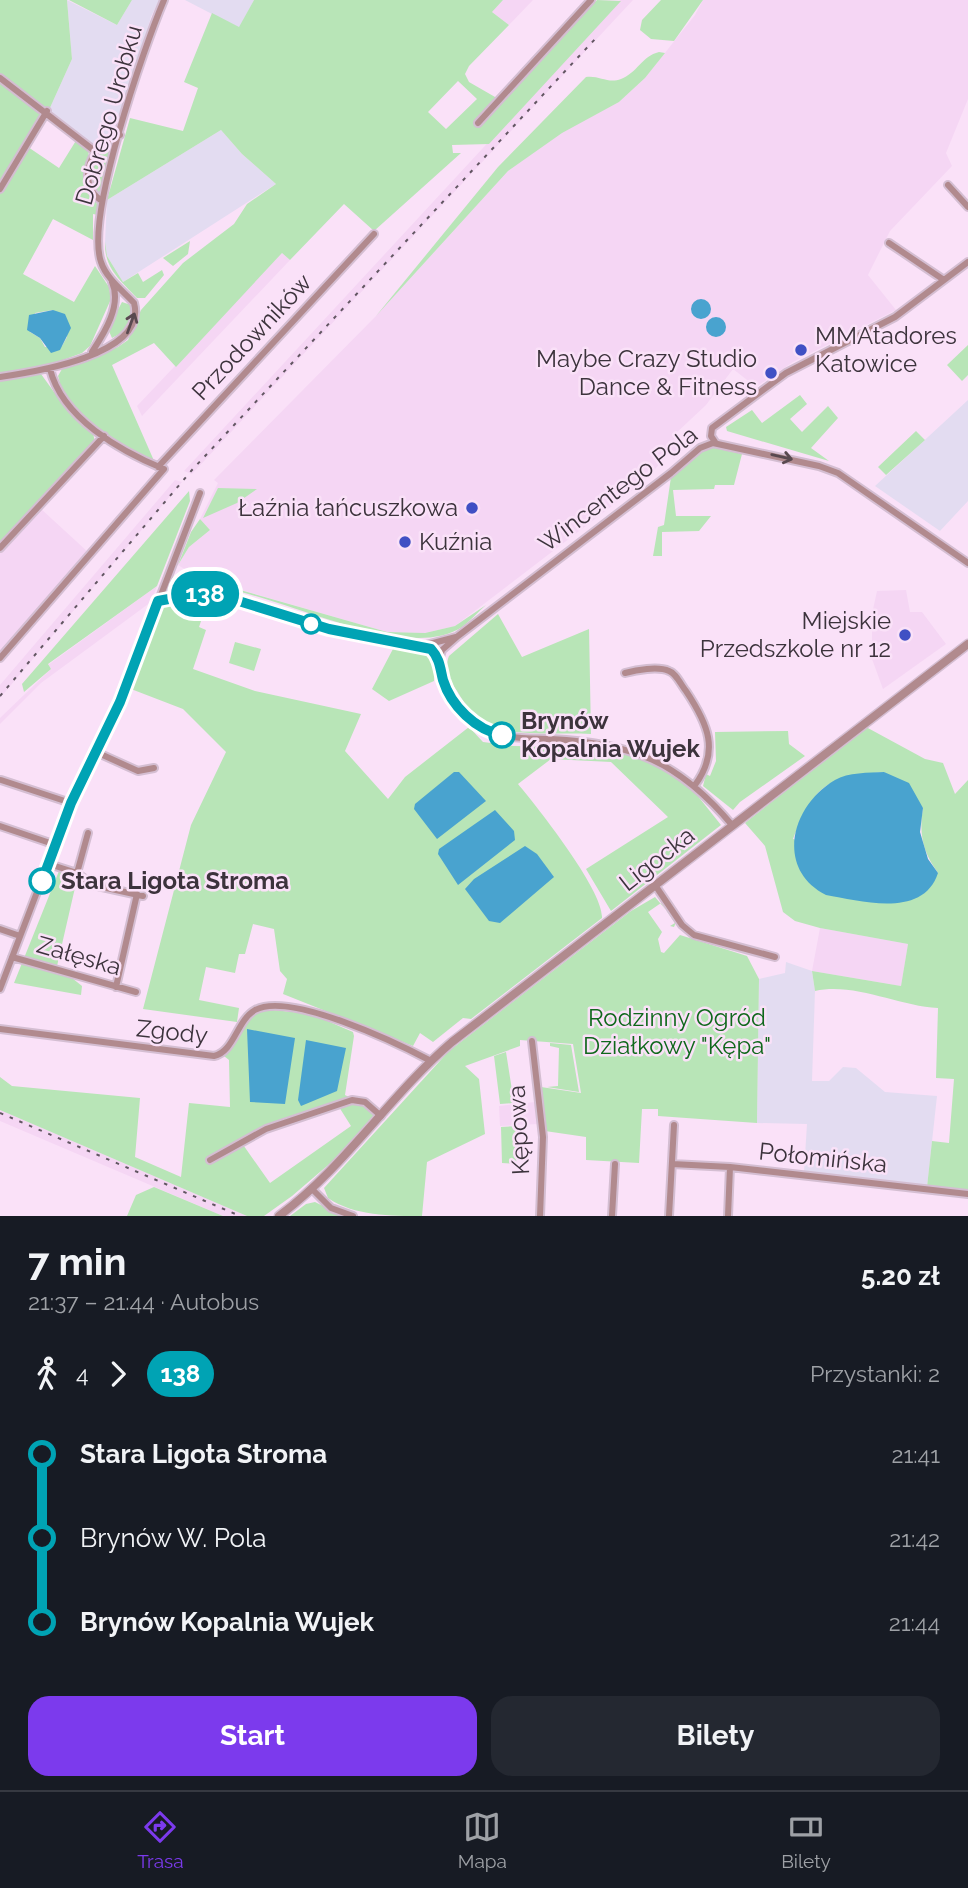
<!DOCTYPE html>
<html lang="pl">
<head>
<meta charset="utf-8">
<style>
  body { margin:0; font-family:Raleway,sans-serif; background:#242831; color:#f1f3f6; height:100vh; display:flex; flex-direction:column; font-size:26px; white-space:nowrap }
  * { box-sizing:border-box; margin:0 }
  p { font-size:23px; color:#9ea1a6 }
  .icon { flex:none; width:38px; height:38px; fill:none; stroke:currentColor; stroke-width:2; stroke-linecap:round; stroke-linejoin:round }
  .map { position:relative; height:1216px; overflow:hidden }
  .drawer { display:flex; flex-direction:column; background:#171b24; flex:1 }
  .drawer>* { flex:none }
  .badge { padding:0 14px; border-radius:23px; font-size:24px; line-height:46px }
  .map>.badge { position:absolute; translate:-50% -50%; box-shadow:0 0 0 4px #fff }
  .legs { display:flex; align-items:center; gap:10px; height:77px; padding:0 28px; font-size:23px }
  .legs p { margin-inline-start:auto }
  .head { display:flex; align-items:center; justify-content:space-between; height:119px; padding:0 28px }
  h1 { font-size:38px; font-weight:700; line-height:52px }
  .primary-button { display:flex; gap:14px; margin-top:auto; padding:14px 28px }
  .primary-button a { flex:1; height:80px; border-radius:21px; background:#7c3aed; color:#fff; font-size:28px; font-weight:700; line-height:80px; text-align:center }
  .primary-button a+a { background:#242831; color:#f1f3f6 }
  ul { padding:0 28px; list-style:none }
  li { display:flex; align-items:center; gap:24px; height:84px; font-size:26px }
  li i { display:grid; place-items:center; width:10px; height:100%; margin:0 9px; background:currentColor }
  li i::after { content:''; width:18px; height:18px; margin:-9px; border:5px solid; border-radius:50%; background:#171b24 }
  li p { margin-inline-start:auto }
  li:first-child i { background:linear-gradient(#0000 50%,currentColor 0) }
  li:last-child i { background:linear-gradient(currentColor 50%,#0000 0) }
  .tabs { display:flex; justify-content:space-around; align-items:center; height:98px; border-top:2px solid #363941; background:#171b24; font-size:19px; color:#9ea1a6 }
  .tabs a { display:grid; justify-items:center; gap:4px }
  .tabs .selected { color:#7c3aed }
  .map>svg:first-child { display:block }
</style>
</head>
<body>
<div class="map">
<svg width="968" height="1216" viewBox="0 0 968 1216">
  <rect width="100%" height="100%" fill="#fae1f8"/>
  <!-- commercial -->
  <path fill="#e3dcf1" d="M 67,0 L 117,25 L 132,0 L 159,0 L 151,17 L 118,126 L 96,148 L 49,110 L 72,59 Z
    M 185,0 L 254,0 L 239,28 Z
    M 221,130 L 242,154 L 276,184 L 123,282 L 107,256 L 105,242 L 107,200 Z
    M 968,400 L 968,501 L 940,531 L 875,486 Z
    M 786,962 L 812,971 L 815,991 L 812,1081 L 829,1081 L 843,1067 L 856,1068 L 885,1092 L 937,1096 L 927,1187 L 804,1172 L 807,1124 L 757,1123 L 759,979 L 785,973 Z"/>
  <!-- built -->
  <path fill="#f5d6f4" d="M 503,0 L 533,0 L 509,25 L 492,12 Z
    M 620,0 L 633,0 L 192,474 L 184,471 Z
    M 703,0 L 968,0 L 968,99 L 946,153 L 952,166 L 890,231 L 868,275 L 896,310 L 793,362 L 756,387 L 733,369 L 706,405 L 674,435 L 684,449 L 674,459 L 668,455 L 642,483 L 455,626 L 425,633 L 387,632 L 199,578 L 178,565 L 189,547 L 210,530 L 200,519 L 218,483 L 214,480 L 376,316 L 508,171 L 562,132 L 619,102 L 645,78 L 695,15 Z
    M 282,253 L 290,260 L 142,416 L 137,406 Z
    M 175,480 L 182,482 L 0,698 L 0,685 Z
    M 40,508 L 89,553 L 0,653 L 0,552 Z
    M 157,586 L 151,602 L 41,683 L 0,724 L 0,718 L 51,669 L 48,665 Z
    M 906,590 L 910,612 L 922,612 L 946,644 L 883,689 L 872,659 L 872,614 L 877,591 Z
    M 820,928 L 908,944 L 901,986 L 812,971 Z
    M 535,1102 L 538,1124 L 500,1126 L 499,1106 Z
    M 0,1110 L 247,1216 L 223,1216 L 0,1121 Z"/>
  <!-- green -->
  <path fill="#b8e5b7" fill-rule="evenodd" d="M 0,0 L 67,0 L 72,59 L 49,110 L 46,108 L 0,183 Z
    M 69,0 L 132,0 L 117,25 Z
    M 254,0 L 503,0 L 492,12 L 509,25 L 469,66 L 465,74 L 469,82 L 502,101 L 597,0 L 621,1 L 489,144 L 452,145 L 453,153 L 461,153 L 374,231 L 344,204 L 290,260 L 282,253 L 176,367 L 154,343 L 112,365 L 155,463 C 126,446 79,421 62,391 C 60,387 60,381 58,376 L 62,369 L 118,347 L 128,340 L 141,310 L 183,263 L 234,224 L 247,204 L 276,184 L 242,154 L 221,130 L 107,200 L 130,118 L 183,131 L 198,88 L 184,82 L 212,13 L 239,27 ZM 458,81 L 477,99 L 446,129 L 428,112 Z
    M 661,0 L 703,0 L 674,41 L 651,39 L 640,30 L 642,20 Z
    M 659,52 L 665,53 L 645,78 L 619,102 L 562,133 L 508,171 L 376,316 L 498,167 L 586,77 C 599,75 608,84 621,79 C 637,73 642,56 659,52 Z
    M 77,139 L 89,150 L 85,185 L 99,207 L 98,215 L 93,214 L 93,240 L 53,219 L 23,274 L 74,302 L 95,266 L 109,287 L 111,299 L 90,346 L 82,353 L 52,364 L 0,373 L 0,193 L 28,147 L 59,168 ZM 53,310 L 67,337 L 62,346 L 45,347 L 40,338 L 30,332 L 35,313 Z
    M 113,140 L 100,193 L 98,194 C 87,175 91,148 113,140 Z
    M 190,241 L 188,254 L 173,266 L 163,258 Z
    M 105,242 L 107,256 L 123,282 L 138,273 L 143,282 L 162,270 L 164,275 L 145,298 L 137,298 C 120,280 104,268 105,242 Z
    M 122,302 L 131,305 L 132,312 L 125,331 L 112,338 L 108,329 Z
    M 968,345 L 968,375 L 962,381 L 947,365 Z
    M 41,374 L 67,410 L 93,433 L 95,442 L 0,542 L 0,380 Z
    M 800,395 L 807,404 L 790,419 L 802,432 L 828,406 L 838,418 L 811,448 L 829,461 L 727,431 L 726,427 L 752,410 L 762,423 Z
    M 916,431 L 925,440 L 886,475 L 878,467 Z
    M 710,447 L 742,454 L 734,485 L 715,485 L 714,489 L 673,490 L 676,516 L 711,516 L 699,531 L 662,532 L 662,556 L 653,556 L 658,527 L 664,525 L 671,477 L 699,452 Z
    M 218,488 L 257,489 L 237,503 L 203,518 Z
    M 189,491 L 190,501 L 157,586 L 48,664 L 51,669 L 24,692 L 22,684 Z
    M 200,519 L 210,530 L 189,547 L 178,565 L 191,532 Z
    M 202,579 L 387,632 L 425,633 L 455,626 L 486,605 C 478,612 470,621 462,627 C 400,667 268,585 200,586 Z
    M 209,598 L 199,627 L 206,630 L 193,669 L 255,691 L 361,714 L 345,751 L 388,799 L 405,777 L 469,727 L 483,742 L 513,746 L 593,747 L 646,759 L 665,769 L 693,790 L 721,825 L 611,911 L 586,869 L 668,817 L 611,762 L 551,759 L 518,784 C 538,808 604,891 602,918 L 471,1019 L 463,1018 L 433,1042 L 420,1033 L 413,1046 L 283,994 L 287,979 L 280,971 L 274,929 L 253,924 L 245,954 L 239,954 L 235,973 L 206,967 L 199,1000 L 239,1008 L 237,1022 L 143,1009 L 191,825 L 226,752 L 183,709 L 131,689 L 163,605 Z
    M 498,614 L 522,657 L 589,629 L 591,734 C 562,732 516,737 489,726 C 474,720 465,704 457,691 C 450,681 444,668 449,656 Z
    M 235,642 L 261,649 L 254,671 L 229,663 Z
    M 394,647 C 423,648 438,648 434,681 L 389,701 L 372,689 Z
    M 866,727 L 925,759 L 943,763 L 955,794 L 968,780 L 968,1191 L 927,1187 L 932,1141 L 949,1143 L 954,1079 L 936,1078 L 938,1008 C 898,1006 854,982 815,991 L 812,971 L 901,986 L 908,944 L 820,928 L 795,921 L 783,912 L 765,846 L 745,823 ZM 884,772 L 923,808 C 919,833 922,851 938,873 L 793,839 C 816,785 824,777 884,772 Z
    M 788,731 L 789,744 L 805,756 L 740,802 L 733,810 L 703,786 L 706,774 L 710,776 L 716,761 L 715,732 Z
    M 59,871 L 77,879 L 57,966 L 82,986 L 81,995 L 14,983 Z
    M 655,897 L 676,922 L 674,927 L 670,926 L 675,923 L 661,903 L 648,912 L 662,932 L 658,939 L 661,952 L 664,953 L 680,935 L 747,956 L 759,979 L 757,1123 L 658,1116 L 658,1109 L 642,1109 L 639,1163 L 586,1160 L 586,1137 L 545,1131 L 541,1087 L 581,1093 L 573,1044 L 520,1040 L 520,1046 L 465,1066 L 479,1079 L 485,1134 L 427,1162 L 422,1216 C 391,1216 354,1216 328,1198 L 324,1188 L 449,1051 L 631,911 Z
    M 264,1009 L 311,1014 L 353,1032 L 354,1036 L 345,1095 L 349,1097 L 294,1115 L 239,1139 L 270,1183 L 351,1126 L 339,1107 L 362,1103 L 374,1115 L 341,1154 L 292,1196 L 264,1216 L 247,1216 L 0,1110 L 0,1077 L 12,1086 L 140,1098 L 135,1157 L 181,1177 L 189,1103 L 230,1107 L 229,1060 L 224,1056 L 248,1018 Z
    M 550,1043 L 571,1045 L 579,1092 L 547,1087 L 558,1086 L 559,1048 L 550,1046 Z
    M 506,1052 L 514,1103 L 500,1104 L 494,1056 Z
    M 519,1126 L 516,1164 L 502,1163 L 501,1127 Z
    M 154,1187 L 223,1216 L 127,1216 L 136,1195 Z
    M 315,1202 L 343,1216 L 290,1216 L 306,1204 Z"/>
  <!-- water -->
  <path fill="#49a3cf" d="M691 309a10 10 0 1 1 20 0a10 10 0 1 1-20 0Z
    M 53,310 L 65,314 L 71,328 L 60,350 L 51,353 L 40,338 L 27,330 L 29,315 Z
    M706 327a10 10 0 1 1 20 0a10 10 0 1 1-20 0Z
    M 454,772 L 459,772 L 486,801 L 437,839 L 414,809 L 415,804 Z
    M 884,772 L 909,783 L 923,808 L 920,832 L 928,859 L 938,873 C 923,919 861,901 826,895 C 774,868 792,805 835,780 C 848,772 869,773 884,772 Z
    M 495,810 L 514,831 L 515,840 L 458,885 L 438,854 L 439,849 Z
    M 525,846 L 537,854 L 554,877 L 500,923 L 489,921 L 465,889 L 474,879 Z
    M 247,1029 L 295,1038 L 285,1104 L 250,1102 Z
    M 306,1040 L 346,1048 L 337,1091 L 301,1106 L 298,1100 Z"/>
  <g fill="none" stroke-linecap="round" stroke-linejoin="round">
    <!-- minor casing -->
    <g stroke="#d4bed2" stroke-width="10">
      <path id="minor" d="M 0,78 L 96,152
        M 478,123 L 591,0
        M 948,185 L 968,207
        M 0,189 L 47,111
        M 102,201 C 74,183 92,141 120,135
        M 889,243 L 944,280
        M 92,352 C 105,332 122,305 112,282
        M 0,377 C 34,372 148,355 134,303 C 123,291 106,278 101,262 C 85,217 144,47 164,0
        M 715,442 L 711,436 L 712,428 L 786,373 L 895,317 L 968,262
        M 158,467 L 374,234
        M 0,548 L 104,436
        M 158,601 L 190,595 L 216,594 L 357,636 L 422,646 L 456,637
        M 422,646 L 436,655 C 441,663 441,671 443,680 C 447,695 462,714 474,723 C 496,740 526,738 551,739 C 633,743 679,762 732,825
        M 0,658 L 164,469 C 120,451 62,418 50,369
        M 439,660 L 442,650 L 458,636 L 671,473 L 700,448 L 713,443 L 819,466 L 838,473 L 968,563
        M 625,673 C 636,670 658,666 669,671 C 676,673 681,685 686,691 C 708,724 720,751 695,785
        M 96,752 L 138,771 L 154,768
        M 1,780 L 71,803
        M 0,826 L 56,845
        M 49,864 L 77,873 L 93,885 L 143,896
        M 77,873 L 88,833
        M 655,885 L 682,925 L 694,935 L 775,957
        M 0,929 L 20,936
        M 12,957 L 136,992
        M 116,987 L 137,894
        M 0,989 L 71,803 L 120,702 L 200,493
        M 0,1029 L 214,1056 C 234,1052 237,1020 255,1010 C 289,991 397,1043 431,1061
        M 532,1041 L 543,1137 L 540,1216
        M 210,1160 L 266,1129 L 352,1100 L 365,1102 L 381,1116
        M 672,1164 L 730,1167 L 968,1194
        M 313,1190 L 331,1208 L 353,1216
        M 612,1216 L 615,1164
        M 669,1216 L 674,1125
        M 728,1216 L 730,1167"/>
    </g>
    <!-- tertiary casing -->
    <g stroke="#d4bed2" stroke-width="11">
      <path id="tertiary" d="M 279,1216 C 346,1166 389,1096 452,1042 L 968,644"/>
    </g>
    <!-- minor -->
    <use href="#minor" stroke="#b18a8e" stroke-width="6"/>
    <!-- tertiary -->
    <use href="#tertiary" stroke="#b18a8e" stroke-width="8"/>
    <!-- rail -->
    <path stroke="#625662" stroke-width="2" stroke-dasharray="3.5 7" stroke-linecap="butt" d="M 0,696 L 192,470 L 597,37
      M 0,1113 L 240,1216"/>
  </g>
  <!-- one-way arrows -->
  <defs><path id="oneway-shaft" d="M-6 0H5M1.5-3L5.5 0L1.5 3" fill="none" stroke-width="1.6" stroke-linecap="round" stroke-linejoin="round" transform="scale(1.75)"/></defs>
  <g stroke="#594950">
    <use href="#oneway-shaft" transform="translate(131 323) rotate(-70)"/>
    <use href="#oneway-shaft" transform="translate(782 457) rotate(13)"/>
  </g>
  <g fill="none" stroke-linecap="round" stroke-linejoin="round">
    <!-- line-1 casing -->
    <g stroke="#fff" stroke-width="16">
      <path id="line-1" d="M 42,881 L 71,803 L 120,702 L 158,601 L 190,595 L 216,594 L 329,629 L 431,649 C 440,659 440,668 443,680 C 451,706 476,730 502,735"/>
    </g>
    <!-- line-1 -->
    <use href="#line-1" stroke="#00a3b4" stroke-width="10"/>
  </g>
  <!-- markers -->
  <g fill="#4050c4" stroke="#fae1f8" stroke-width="2.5">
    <circle cx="801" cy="350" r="7"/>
    <circle cx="771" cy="373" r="7"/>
    <circle cx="472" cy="508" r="7"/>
    <circle cx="405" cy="542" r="7"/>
    <circle cx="905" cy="635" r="7"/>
  </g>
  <g fill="#fff" stroke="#00a3b4" stroke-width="3.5">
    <circle cx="311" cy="624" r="9"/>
    <circle cx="502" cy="735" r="12"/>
    <circle cx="42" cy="881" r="12"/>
  </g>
  <g text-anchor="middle" stroke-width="5" stroke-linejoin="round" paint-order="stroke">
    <!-- street labels -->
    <g font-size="24" fill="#3c333c" stroke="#fae1f8">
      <text transform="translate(109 115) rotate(-74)" y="8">Dobrego Urobku</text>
      <text transform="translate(252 337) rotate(-47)" y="8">Przodowników</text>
      <text transform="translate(618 489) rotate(-37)" y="8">Wincentego Pola</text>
      <text transform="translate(657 859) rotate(-38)" y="8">Ligocka</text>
      <text transform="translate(79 956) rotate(16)" y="8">Załęska</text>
      <text transform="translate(172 1032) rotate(6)" y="8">Zgody</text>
      <text transform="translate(519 1130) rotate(-93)" y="8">Kępowa</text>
      <text transform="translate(823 1158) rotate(6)" y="8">Połomińska</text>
    </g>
    <!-- poi labels -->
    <g font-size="24" fill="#3c333c" stroke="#fae1f8" text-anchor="end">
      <text x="815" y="344" text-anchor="start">MMAtadores<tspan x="815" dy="28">Katowice</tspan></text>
      <text x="757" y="367">Maybe Crazy Studio<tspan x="757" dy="28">Dance &amp; Fitness</tspan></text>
      <text x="458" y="516">Łaźnia łańcuszkowa</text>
      <text x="419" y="550" text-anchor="start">Kuźnia</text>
      <text x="891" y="629">Miejskie<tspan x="891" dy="28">Przedszkole nr 12</tspan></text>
    </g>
    <!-- stop labels -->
    <g font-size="24" font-weight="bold" fill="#3c333c" stroke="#fae1f8" text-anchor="start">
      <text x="521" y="729">Brynów<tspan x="521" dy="28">Kopalnia Wujek</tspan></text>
      <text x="61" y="889">Stara Ligota Stroma</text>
    </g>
    <!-- park labels -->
    <g font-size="24" fill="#0f681b" stroke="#fae1f8">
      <text x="677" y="1026">Rodzinny Ogród<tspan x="677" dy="28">Działkowy "Kępa"</tspan></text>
    </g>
  </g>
</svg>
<b class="badge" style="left:205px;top:594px;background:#00a3b4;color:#fff">138</b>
</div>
<section class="drawer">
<div class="head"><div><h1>7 min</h1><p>21:37 – 21:44 · Autobus</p></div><b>5.20 zł</b></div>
<div class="legs"><svg class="icon" aria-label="walk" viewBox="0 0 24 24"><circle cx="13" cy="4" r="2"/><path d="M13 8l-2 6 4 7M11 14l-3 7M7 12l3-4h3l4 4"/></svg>4<svg class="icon" aria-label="forward" viewBox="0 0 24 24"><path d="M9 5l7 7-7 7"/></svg><b class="badge" style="background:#00a3b4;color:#fff">138</b><p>Przystanki: 2</p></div>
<ul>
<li><i style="color:#00a3b4"></i><b>Stara Ligota Stroma</b><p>21:41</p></li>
<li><i style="color:#00a3b4"></i><span>Brynów W. Pola</span><p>21:42</p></li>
<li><i style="color:#00a3b4"></i><b>Brynów Kopalnia Wujek</b><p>21:44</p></li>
</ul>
<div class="primary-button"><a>Start</a><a>Bilety</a></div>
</section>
<nav class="tabs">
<a class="selected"><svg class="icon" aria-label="directions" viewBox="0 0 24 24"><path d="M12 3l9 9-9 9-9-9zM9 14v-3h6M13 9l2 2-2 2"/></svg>Trasa</a>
<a><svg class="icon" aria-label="map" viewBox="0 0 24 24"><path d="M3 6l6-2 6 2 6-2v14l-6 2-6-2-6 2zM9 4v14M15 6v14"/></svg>Mapa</a>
<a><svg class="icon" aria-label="tickets" viewBox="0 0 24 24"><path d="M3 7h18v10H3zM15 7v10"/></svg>Bilety</a>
</nav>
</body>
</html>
